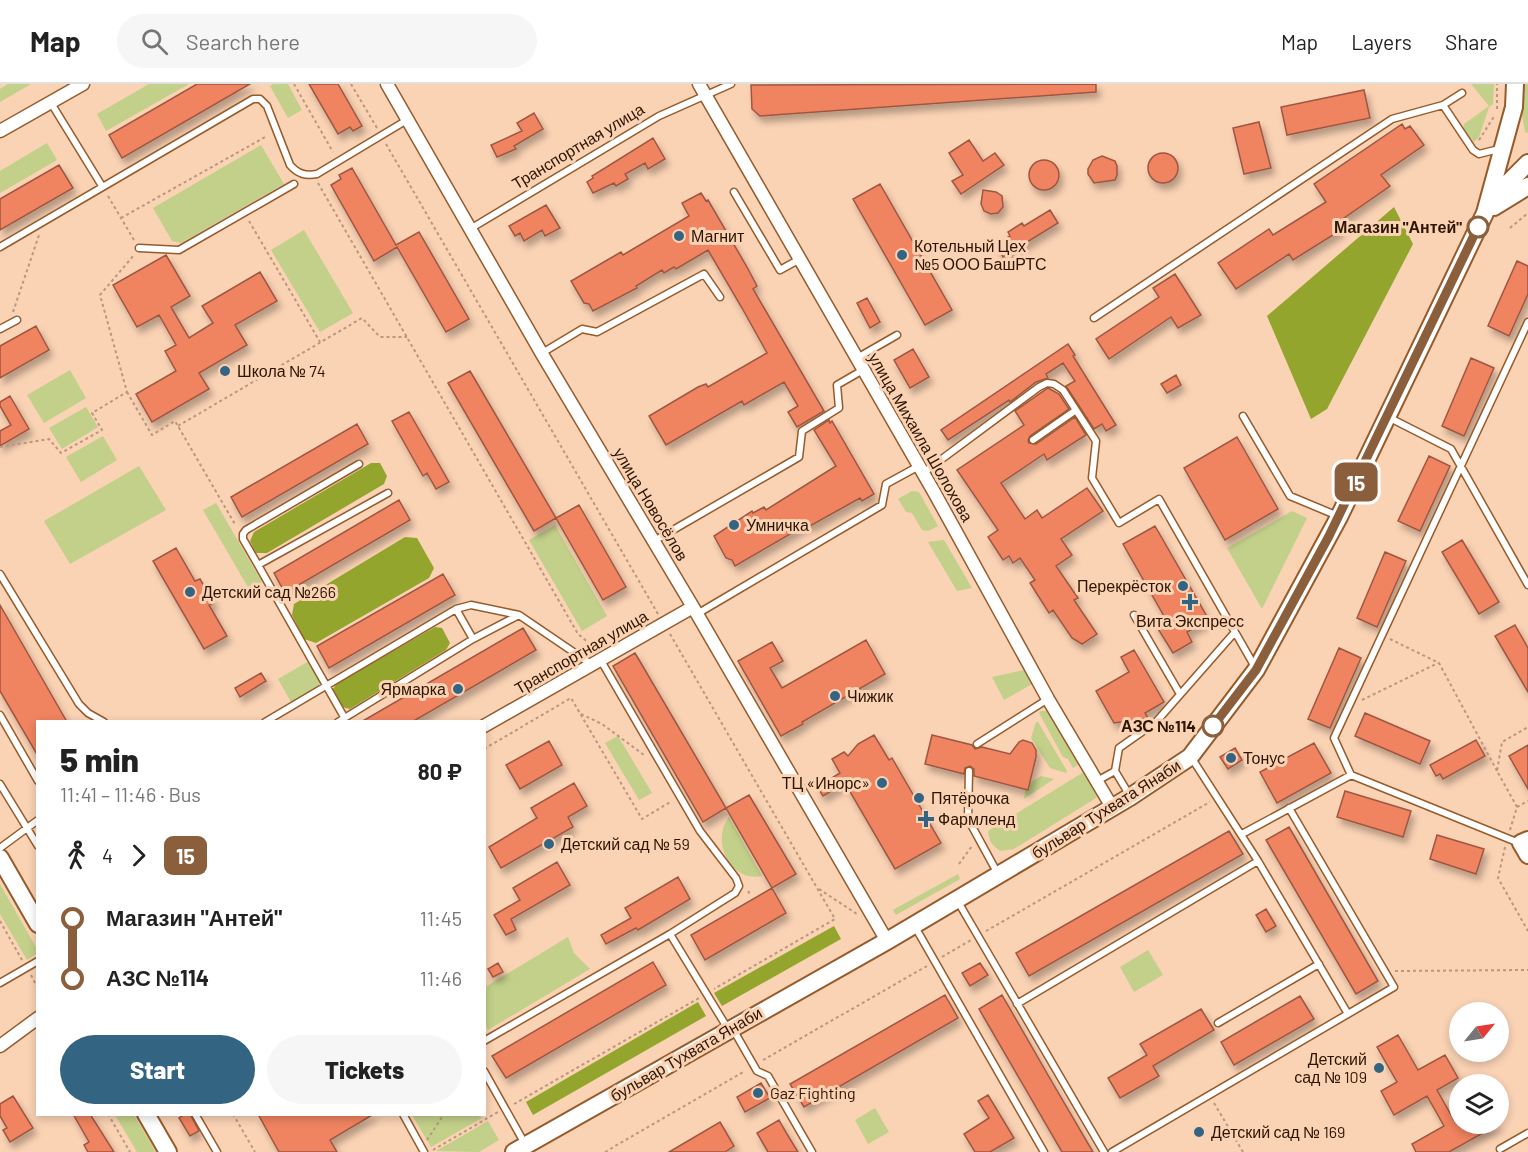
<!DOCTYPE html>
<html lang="en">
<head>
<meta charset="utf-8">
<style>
  body { margin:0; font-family:Barlow,sans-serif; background:#f6f6f6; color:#222; height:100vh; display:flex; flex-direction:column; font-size:22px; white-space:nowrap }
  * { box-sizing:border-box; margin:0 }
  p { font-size:20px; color:#767676 }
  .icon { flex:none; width:33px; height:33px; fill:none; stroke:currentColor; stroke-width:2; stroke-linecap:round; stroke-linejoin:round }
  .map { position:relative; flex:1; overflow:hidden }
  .details { position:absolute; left:36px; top:636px; width:450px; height:396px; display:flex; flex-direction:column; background:#fff; border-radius:0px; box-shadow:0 3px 9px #0003 }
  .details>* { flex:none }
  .badge { padding:0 12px; border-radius:9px; font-size:21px; line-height:39px }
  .needle { width:39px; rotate:60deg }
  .tools { position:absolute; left:1449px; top:918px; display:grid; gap:12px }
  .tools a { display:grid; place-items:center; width:60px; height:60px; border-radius:50%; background:#fff; box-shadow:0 3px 9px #0003; font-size:30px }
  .map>.badge { position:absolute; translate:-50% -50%; box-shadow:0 0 0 3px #fff }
  .legs { display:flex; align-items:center; gap:9px; height:66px; padding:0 24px; font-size:20px }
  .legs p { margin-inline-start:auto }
  .head { display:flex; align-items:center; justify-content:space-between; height:102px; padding:0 24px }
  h1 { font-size:33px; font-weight:800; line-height:45px }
  .cta { display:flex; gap:12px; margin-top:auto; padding:12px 24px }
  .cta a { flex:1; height:69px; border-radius:36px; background:#336482; color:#fff; font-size:24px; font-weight:800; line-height:69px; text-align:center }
  .cta a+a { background:#f6f6f6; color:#222 }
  ul { padding:0 24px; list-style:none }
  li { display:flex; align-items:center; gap:21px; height:60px; font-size:22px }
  li i { display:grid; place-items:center; width:9px; height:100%; margin:0 8px; background:currentColor }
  li i::after { content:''; width:15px; height:15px; margin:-8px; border:4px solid; border-radius:50%; background:#fff }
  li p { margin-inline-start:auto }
  li:first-child i { background:linear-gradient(#0000 50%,currentColor 0) }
  li:last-child i { background:linear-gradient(currentColor 50%,#0000 0) }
  header { display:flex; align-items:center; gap:36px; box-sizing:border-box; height:84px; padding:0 30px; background:#fff; border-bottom:2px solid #e0e0e0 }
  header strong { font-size:28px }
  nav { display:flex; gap:33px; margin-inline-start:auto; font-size:21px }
  .search { width:420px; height:54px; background:#f6f6f6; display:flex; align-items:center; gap:15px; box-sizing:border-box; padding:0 21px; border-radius:33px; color:#767676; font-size:22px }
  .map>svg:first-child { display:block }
</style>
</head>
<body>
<header>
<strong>Map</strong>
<div class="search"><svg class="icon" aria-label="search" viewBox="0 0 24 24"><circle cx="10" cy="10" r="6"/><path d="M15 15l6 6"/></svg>Search here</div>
<nav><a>Map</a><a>Layers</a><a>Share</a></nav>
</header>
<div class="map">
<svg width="1528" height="1068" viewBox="0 0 1528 1068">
  <defs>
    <filter id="shadow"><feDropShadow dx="3.5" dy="6" stdDeviation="3" flood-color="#0004"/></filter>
  </defs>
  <rect width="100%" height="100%" fill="#fad2b4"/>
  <!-- green -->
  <path fill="#c2d089" d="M 8,0 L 31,0 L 0,18 L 0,5 Z
    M 149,0 L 189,0 L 106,47 L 97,30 Z
    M 273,0 L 288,0 L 302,26 L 288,34 L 270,2 Z
    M 1471,0 L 1494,0 L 1493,20 L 1489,23 L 1479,53 L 1474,58 L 1463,46 L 1464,40 L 1489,22 Z
    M 1523,0 L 1528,0 L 1528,49 L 1525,48 L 1522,31 Z
    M 47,59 L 57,76 L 0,109 L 0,87 Z
    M 261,61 L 284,100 L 181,159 L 172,157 L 153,124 Z
    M 304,146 L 353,229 L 320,248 L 271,166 Z
    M 70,286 L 86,314 L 44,339 L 27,311 Z
    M 86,323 L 98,343 L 62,365 L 49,344 Z
    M 103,352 L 117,376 L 81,398 L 66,373 Z
    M 139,382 L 166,426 L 70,480 L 44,437 Z
    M 912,407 L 919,408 L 938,442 L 928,447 L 922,446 L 912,429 L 906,428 L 898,415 Z
    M 216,419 L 262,498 L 249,505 L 203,426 Z
    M 1292,427 L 1307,434 L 1262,525 L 1227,464 Z
    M 555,441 L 607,532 L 582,547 L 529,456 Z
    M 944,456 L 972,504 L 957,507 L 928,458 Z
    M 309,577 L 322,599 L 291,618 L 278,595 Z
    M 1024,586 L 1032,600 L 1004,616 L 992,593 Z
    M 1041,627 L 1049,627 L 1082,678 L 1073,684 L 1068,675 L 1063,673 L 1039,629 Z
    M 1036,638 L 1038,638 L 1067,687 L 1066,689 L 1050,684 L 1031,654 Z
    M 618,652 L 652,709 L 639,716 L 605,659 Z
    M 1087,686 L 1098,708 L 1097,713 L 1093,716 L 1014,765 L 1000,767 C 992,761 989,757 988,747 Z
    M 1041,692 L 1054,695 L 1024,715 L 1026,701 Z
    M 729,733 L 762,792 C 731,799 710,757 729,733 Z
    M 958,790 L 960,795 L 896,831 L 893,826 Z
    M 0,800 L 37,865 L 36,870 L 27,876 L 0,830 Z
    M 568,853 L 574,869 L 590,885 L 488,946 L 485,941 L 485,903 Z
    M 1148,866 L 1163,891 L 1134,908 L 1120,883 Z
    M 875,1024 L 889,1048 L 868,1060 L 855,1036 Z
    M 115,1031 L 134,1031 L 156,1068 L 137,1068 Z
    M 412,1031 L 480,1031 L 482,1034 L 431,1063 Z
    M 488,1037 L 499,1056 L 479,1068 L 436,1067 Z"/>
  <!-- forest -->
  <path fill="#93a52c" d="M 1394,123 L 1413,160 L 1327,325 L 1311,335 L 1267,232 Z
    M 371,379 L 380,379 L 387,392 L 384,400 L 267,469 L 256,469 L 250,457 L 254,448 Z
    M 405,453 L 417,454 L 434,484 L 429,494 L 316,559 L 304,555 L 292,531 L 294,520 Z
    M 435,543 L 442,544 L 450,559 L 446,566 L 350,625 L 342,623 L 333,605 L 337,599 Z
    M 834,842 L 841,855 L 722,922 L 714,909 Z
    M 698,918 L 706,932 L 533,1031 L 526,1018 Z"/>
  <!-- building -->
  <path fill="#f08361" stroke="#9e5741" stroke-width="1.5" filter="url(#shadow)" d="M 197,0 L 250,0 L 122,74 L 109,51 Z
    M 309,0 L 338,0 L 362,42 L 353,47 L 350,43 L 338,50 Z
    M 1096,0 L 1096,8 L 760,32 L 752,25 L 751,1 Z
    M 1364,6 L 1370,34 L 1287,51 L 1281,23 Z
    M 534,29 L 543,45 L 514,62 L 516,65 L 497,73 L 491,61 L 522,47 L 517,39 Z
    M 1259,38 L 1271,84 L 1244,90 L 1233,44 Z
    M 1402,40 L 1405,45 L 1410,42 L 1424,61 L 1381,91 L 1390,102 L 1337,139 L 1341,146 L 1293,176 L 1289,170 L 1236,205 L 1218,179 L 1269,145 L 1273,151 L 1326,118 L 1314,100 Z
    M 653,54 L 665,75 L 648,85 L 645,79 L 625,90 L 628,95 L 616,102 L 614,99 L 593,109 L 587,98 L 593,94 L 592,92 Z
    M 969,56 L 983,77 L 995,69 L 1004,81 L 961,110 L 952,97 L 963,91 L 949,69 Z
    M1148 84a15 15 0 1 1 30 0a15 15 0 1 1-30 0Z
    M 1102,72 L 1115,77 L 1117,82 L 1117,91 L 1115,96 L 1094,99 L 1088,90 L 1088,85 L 1093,76 Z
    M1029 91a15 15 0 1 1 30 0a15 15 0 1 1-30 0Z
    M 59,81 L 73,104 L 0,146 L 0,115 Z
    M 352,84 L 396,161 L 419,148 L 469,235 L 446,248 L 397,163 L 374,177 L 331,101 L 341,95 L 339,91 Z
    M 880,100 L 952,226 L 925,241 L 853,115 Z
    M 983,106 L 996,108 L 1002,112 L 1003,123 L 998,129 L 991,130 L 984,127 L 981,120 Z
    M 701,109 L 706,117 L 708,116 L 747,183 L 757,202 L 753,205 L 824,327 L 797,343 L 788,328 L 798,322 L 784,298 L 744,321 L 742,317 L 666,361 L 649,332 L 698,303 L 706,300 L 708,303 L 767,269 L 742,224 L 708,166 L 676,185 L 674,183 L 664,189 L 662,186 L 636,202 L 637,204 L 593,227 L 589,220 L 584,219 L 571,197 L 621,168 L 623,171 L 689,132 L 682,119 Z
    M 546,121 L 560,144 L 545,152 L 542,146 L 524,157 L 520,149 L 515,152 L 509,142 Z
    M 1050,126 L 1058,139 L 1003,173 L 996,160 L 1010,152 L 1008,148 L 1022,139 L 1024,142 Z
    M 166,171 L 190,212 L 171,223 L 189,254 L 213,239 L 202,222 L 260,188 L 277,217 L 235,241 L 247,261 L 199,289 L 209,305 L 152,338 L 136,310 L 176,287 L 165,267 L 176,261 L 159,231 L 137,243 L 113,201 Z
    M 1517,177 L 1528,182 L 1528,210 L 1509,252 L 1488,242 Z
    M 1175,190 L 1201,231 L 1178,244 L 1171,233 L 1109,275 L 1096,255 L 1159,213 L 1153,204 Z
    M 867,214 L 880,238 L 870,244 L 857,219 Z
    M 36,242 L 49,266 L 0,294 L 0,262 Z
    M 1068,260 L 1075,271 L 1073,272 L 1116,341 L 1106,347 L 1102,340 L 1094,345 L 1066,302 L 1075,297 L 1063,279 L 1046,290 L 1048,294 L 1036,298 L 1010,318 L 1009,316 L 948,356 L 941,346 Z
    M 913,265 L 929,293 L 910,304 L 894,276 Z
    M 1471,274 L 1494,284 L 1464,352 L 1442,342 Z
    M 470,287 L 556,434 L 534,447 L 448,299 Z
    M 1176,291 L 1181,301 L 1167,309 L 1161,300 Z
    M 1048,304 L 1059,310 L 1069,325 L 1030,352 L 1028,356 L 1029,359 L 1036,360 L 1075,333 L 1086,351 L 1047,376 L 1044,370 L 1001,399 L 1025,435 L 1037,426 L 1042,434 L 1087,404 L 1103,427 L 1061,455 L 1072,471 L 1056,482 L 1078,514 L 1074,516 L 1097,550 L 1082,560 L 1072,554 L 1053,526 L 1049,529 L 1030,499 L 1035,496 L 1020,474 L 1013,479 L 1009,472 L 1003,476 L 988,453 L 998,446 L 957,386 L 1024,341 L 1015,327 Z
    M 10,312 L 29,345 L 0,362 L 0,347 L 11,341 L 0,322 L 0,318 Z
    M 409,328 L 449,398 L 436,405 L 427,389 L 423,392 L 392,337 Z
    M 829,336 L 830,339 L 832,337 L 874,410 L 862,417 L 860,414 L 810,442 L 809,439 L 735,482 L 732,476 L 726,474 L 714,452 L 752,427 L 753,429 L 764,423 L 766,426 L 836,382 L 814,346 Z
    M 357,340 L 368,360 L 242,433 L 231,413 Z
    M 1237,353 L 1278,425 L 1225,456 L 1184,384 Z
    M 1429,372 L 1450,382 L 1420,447 L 1398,437 Z
    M 399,416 L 410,436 L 285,509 L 274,489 Z
    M 579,421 L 626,503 L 603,516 L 556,434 Z
    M 1155,442 L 1209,536 L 1187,548 L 1192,558 L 1173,569 L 1155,540 L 1165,534 L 1123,460 Z
    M 1462,456 L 1499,518 L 1479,530 L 1442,468 Z
    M 176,464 L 195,497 L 200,495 L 214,519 L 209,521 L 227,552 L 204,565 L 153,477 Z
    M 1385,468 L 1406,477 L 1377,543 L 1357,534 Z
    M 443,490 L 455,511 L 329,584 L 317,562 Z
    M 0,521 L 67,638 L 38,638 L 38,672 L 0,607 Z
    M 1515,541 L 1528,564 L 1528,608 L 1495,552 Z
    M 523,544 L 536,566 L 412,638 L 361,638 Z
    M 866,556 L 885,590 L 802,638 L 803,640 L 781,652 L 738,577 L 772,558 L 783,577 L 770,584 L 782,604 Z
    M 1339,564 L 1361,574 L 1330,644 L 1308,635 Z
    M 1134,566 L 1164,618 L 1145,629 L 1148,634 L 1114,639 L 1096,607 L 1129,588 L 1121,573 Z
    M 635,569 L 726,724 L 703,738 L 613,582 Z
    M 261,589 L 266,597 L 240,613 L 235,604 Z
    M 1365,629 L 1430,657 L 1420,680 L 1355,652 Z
    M 874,651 L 889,676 L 892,674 L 941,759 L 895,785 L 845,699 L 823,712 L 817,703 L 840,689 L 832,675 L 844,668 L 848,672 L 858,660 Z
    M 932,651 L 972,661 L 975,665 L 982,663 L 1010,670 L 1019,658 L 1023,656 L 1032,659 L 1036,666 L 1036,673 L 1028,706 L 974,692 L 974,685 L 970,682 L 965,684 L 964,690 L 925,680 Z
    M 1476,656 L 1485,672 L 1443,695 L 1440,690 L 1436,692 L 1430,681 Z
    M 549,657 L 562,681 L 520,705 L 506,681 Z
    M 1314,659 L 1331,689 L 1277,719 L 1260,688 Z
    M 1528,661 L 1528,705 L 1509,672 Z
    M 1235,664 L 1242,676 L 1228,685 L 1220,673 Z
    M 574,699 L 587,722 L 568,733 L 573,743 L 501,784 L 489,763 L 537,734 L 531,724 Z
    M 1345,707 L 1411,727 L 1403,753 L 1337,733 Z
    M 749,711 L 796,790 L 772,804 L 726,724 Z
    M 1289,743 L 1378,897 L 1356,910 L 1266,756 Z
    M 1229,747 L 1243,770 L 1029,892 L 1016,869 Z
    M 1437,751 L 1484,765 L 1476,790 L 1430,775 Z
    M 557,778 L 570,801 L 511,835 L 516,846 L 506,851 L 494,831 L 520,816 L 513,804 Z
    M 678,793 L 690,815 L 638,846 L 636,844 L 606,860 L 601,851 L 631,834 L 625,824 Z
    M 772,804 L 786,829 L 705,876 L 691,851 Z
    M 1266,825 L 1276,842 L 1266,848 L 1256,831 Z
    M 653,878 L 666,901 L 506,994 L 492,972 Z
    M 498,879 L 503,888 L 493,893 L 488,885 Z
    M 980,879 L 988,891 L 970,902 L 962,889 Z
    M 945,911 L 958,934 L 804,1023 L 790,1000 Z
    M 1002,911 L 1052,998 L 1093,1068 L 1062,1068 L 979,925 Z
    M 1300,912 L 1314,935 L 1234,981 L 1221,958 Z
    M 1201,925 L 1214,946 L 1153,982 L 1159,992 L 1120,1014 L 1108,994 L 1147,971 L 1140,960 Z
    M 1398,951 L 1418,986 L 1445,971 L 1458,994 L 1437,1006 L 1454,1036 L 1460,1033 L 1460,1040 L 1499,1040 L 1449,1068 L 1416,1068 L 1412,1060 L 1444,1042 L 1427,1012 L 1394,1031 L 1381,1007 L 1397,998 L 1377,963 Z
    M 761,999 L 770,1014 L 745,1028 L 737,1013 Z
    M 988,1011 L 1014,1054 L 990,1068 L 975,1068 L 964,1050 L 989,1034 L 978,1017 Z
    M 13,1012 L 33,1044 L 10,1058 L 3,1046 L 7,1044 L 0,1032 L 0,1020 Z
    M 73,1030 L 90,1030 L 114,1068 L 88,1068 L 84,1061 L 89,1058 Z
    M 185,1030 L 190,1030 L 199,1047 L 190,1052 L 179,1034 Z
    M 258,1030 L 374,1030 L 330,1056 L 337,1068 L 279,1068 Z
    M 779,1036 L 787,1050 L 798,1068 L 768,1068 L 757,1049 Z
    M 720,1038 L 734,1062 L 725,1068 L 669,1068 Z"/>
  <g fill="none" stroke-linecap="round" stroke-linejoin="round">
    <!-- lane casing -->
    <g stroke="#965b2b" stroke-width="9">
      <path id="lane" d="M 1462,9 L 1443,21 L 1473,66 L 1479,70 L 1499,65
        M 51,19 L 102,102
        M 734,108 L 780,186 L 800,175
        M 470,145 L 659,32 L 731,0
        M 0,163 L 253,15 L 260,15 L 267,22 L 290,81 C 298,90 305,92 317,90 L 407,36
        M 139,164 L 179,166 L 294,100
        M 1094,234 L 1392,35 L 1443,21
        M 0,245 L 17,236
        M 542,269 L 582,245 L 597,248 L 704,190 L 720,213
        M 857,274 L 897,251
        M 1243,332 L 1290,412 L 1338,432
        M 1388,333 L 1451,365 L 1528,501
        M 1033,356 L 1076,326
        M 359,380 L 246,446 L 243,450 L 243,455 L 258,481 L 388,409
        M 923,389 L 1039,303 L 1047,299 L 1054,300 L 1063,306 L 1096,357 L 1092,394 L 1119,439 L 1159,415 L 1255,583
        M 654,457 L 799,373 L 802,347 L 839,324 L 837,301 L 863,286
        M 258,481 L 344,633
        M 0,490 L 79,620 L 88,629 L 104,638
        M 456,525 L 471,521 L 519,531
        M 697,530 L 882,421 L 886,400 L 919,382
        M 1134,531 L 1180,610
        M 600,575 L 700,747 L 736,794 L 739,802 L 735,809 L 670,850 L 728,945
        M 0,631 L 38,697
        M 265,638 L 456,525 L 473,555
        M 338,638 L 473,555 L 519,531 L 591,580
        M 977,660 L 1048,615
        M 969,687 L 968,735 L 998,790
        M 1115,687 L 1130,712
        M 1351,691 L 1334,654 L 1528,238
        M 1097,697 L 1115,687 L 1119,664 L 1156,638 L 1235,548
        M 0,700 L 38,762
        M 1242,750 L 1351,691 L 1519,759
        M 0,764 L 38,736
        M 1258,777 L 1348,930
        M 957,816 L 1104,1068
        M 914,841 L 1044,1068
        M 0,899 L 38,877
        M 1017,920 L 1258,777 L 1191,673
        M 1218,939 L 1319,880
        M 734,947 L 757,987 L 768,992 L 812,1068
        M 484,957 L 670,850
        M 484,987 L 525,1060
        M 195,1030 L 217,1068
        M 403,1030 L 424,1068
        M 1500,1065 L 1528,1049
        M 1112,1068 L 1394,903 L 1289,724"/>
    </g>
    <!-- street casing -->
    <g stroke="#965b2b" stroke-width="15">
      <path id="street" d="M 387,0 L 542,270 L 693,523 L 887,857
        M 699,0 L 934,408 L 1048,615 L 1112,723
        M 0,47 L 83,0
        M 484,642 L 693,523
        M 0,962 L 38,934"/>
    </g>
    <!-- secondary casing -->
    <g stroke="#965b2b" stroke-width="20">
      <path id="secondary" d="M 1491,121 L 1508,99 L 1528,79
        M 1494,123 L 1528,102
        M 1528,756 L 1521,759 L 1528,771
        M 0,774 L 38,840
        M 146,1030 L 168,1068
        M 514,1068 L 887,857 L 1130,713 L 1190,673 L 1256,586 L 1339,433 L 1485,129 L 1514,23 L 1515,0"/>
    </g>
    <!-- path -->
    <path stroke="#ba977d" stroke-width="2" stroke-dasharray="3 3" stroke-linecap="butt" d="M 294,0 L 333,68
      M 351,0 L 377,44
      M 1497,25 L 1497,0
      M 1479,56 L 1495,31
      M 386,60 L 658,530
      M 318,99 L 578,550 L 595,564
      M 108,112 L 134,156
      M 121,134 L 267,52
      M 249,137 L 320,258
      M 1510,144 L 1528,129
      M 13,228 L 39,151
      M 127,308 L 152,351 L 175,337 L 236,442
      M 178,342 L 362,234 L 380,253 L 407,253
      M 0,363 L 49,355 L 61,369 L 102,346 L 92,329 L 127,308 L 100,211 L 134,171
      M 670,550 L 835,835 L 714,905
      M 1390,555 L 1439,579 L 1497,687
      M 1362,616 L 1438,579
      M 581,630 L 602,640 L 644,671
      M 484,665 L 571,614 L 642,735 L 672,717
      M 1517,723 L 1497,687 L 1502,658 L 1528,643
      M 1510,746 L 1517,723 L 1528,717
      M 1505,763 L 1498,794 L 1528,847
      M 959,780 L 972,762
      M 819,805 L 857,830
      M 748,807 L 751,812
      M 0,837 L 22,876
      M 986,847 L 1210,718
      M 942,873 L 971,856
      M 1395,887 L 1528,886
      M 31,891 L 38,905
      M 763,976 L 927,882
      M 1214,1019 L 1243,1068
      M 514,1020 L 699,914
      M 108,1030 L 130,1068
      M 233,1030 L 255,1068
      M 427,1056 L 444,1030
      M 433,1066 L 498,1028
      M 605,1068 L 745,987"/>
    <!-- lane -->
    <use href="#lane" stroke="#fff" stroke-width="6"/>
    <!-- street -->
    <use href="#street" stroke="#fff" stroke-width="12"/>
    <!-- secondary -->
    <use href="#secondary" stroke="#fff" stroke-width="16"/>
  </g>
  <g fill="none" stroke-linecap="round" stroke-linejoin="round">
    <!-- line-1 casing -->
    <g stroke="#fff" stroke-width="14">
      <path id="line-1" d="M 1213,642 L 1256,586 L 1329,452 L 1478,143"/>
    </g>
    <!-- line-1 -->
    <use href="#line-1" stroke="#8b5e3c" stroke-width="9"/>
  </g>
  <!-- markers -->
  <g fill="#fff" stroke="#8b5e3c" stroke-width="3">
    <circle cx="1478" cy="143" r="10"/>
    <circle cx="1213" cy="642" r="10"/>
  </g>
  <g fill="#336482" stroke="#fad2b4" stroke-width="2">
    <circle cx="679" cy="152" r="6"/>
    <circle cx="902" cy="171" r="6"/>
    <circle cx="225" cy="287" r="6"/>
    <circle cx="734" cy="441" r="6"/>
    <circle cx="1183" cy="502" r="6"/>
    <circle cx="190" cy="508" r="6"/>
    <path d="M1187 509h6v6h6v6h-6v6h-6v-6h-6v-6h6z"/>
    <circle cx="458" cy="605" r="6"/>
    <circle cx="835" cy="612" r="6"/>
    <circle cx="1231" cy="674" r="6"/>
    <circle cx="882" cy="699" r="6"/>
    <circle cx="919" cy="714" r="6"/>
    <path d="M923 726h6v6h6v6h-6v6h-6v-6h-6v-6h6z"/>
    <circle cx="549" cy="760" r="6"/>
    <circle cx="1379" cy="984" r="6"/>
    <circle cx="758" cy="1009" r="6"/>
    <circle cx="1199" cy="1048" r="6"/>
  </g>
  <g text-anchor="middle" stroke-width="6" stroke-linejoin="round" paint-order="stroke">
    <!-- street labels -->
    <g font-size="16" fill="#2d1502" stroke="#fad2b4">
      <text transform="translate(578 62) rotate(-31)" y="6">Транспортная улица</text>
      <text transform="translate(921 353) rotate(60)" y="6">улица Михаила Шолохова</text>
      <text transform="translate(651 420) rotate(59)" y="6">улица Новосёлов</text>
      <text transform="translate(581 568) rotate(-30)" y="6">Транспортная улица</text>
      <text transform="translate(1106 725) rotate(-32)" y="6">бульвар Тухвата Янаби</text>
      <text transform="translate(686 970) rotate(-30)" y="6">бульвар Тухвата Янаби</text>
    </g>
    <!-- stop labels -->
    <g font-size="16" font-weight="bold" fill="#2d1502" stroke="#fad2b4" text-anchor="end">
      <text x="1462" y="149">Магазин "Антей"</text>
      <text x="1196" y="648">АЗС №114</text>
    </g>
    <!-- poi labels -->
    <g font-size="16" fill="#2d1502" stroke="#fad2b4" text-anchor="start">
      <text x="691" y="158">Магнит</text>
      <text x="914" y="168">Котельный Цех<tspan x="914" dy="18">№5 ООО БашРТС</tspan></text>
      <text x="237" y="293">Школа № 74</text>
      <text x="746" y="447">Умничка</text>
      <text x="1171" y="508" text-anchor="end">Перекрёсток</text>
      <text x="202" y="514">Детский сад №266</text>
      <text x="1190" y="543" text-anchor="middle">Вита Экспресс</text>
      <text x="446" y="611" text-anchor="end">Ярмарка</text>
      <text x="847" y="618">Чижик</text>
      <text x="1243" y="680">Тонус</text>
      <text x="870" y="705" text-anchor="end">ТЦ «Инорс»</text>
      <text x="931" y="720">Пятёрочка</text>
      <text x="938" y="741">Фармленд</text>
      <text x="561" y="766">Детский сад № 59</text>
      <text x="1367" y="981" text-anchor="end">Детский<tspan x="1367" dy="18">сад № 109</tspan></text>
      <text x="770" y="1015">Gaz Fighting</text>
      <text x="1211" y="1054">Детский сад № 169</text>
    </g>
  </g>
</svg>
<div class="tools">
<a><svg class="needle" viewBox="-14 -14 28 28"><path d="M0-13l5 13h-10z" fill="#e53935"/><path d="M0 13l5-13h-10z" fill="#767676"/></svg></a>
<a><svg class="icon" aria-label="layers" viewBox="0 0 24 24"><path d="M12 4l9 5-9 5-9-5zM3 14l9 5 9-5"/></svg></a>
</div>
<b class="badge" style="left:1356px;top:398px;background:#8b5e3c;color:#fff">15</b>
<section class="details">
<div class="head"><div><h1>5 min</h1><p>11:41 – 11:46 · Bus</p></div><b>80 ₽</b></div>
<div class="legs"><svg class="icon" aria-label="walk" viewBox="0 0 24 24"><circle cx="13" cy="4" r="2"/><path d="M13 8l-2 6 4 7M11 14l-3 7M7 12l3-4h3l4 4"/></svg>4<svg class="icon" aria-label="forward" viewBox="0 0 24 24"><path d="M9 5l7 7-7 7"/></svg><b class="badge" style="background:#8b5e3c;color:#fff">15</b></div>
<ul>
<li><i style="color:#8b5e3c"></i><b>Магазин &quot;Антей&quot;</b><p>11:45</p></li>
<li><i style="color:#8b5e3c"></i><b>АЗС №114</b><p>11:46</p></li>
</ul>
<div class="cta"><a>Start</a><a>Tickets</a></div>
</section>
</div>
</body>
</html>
